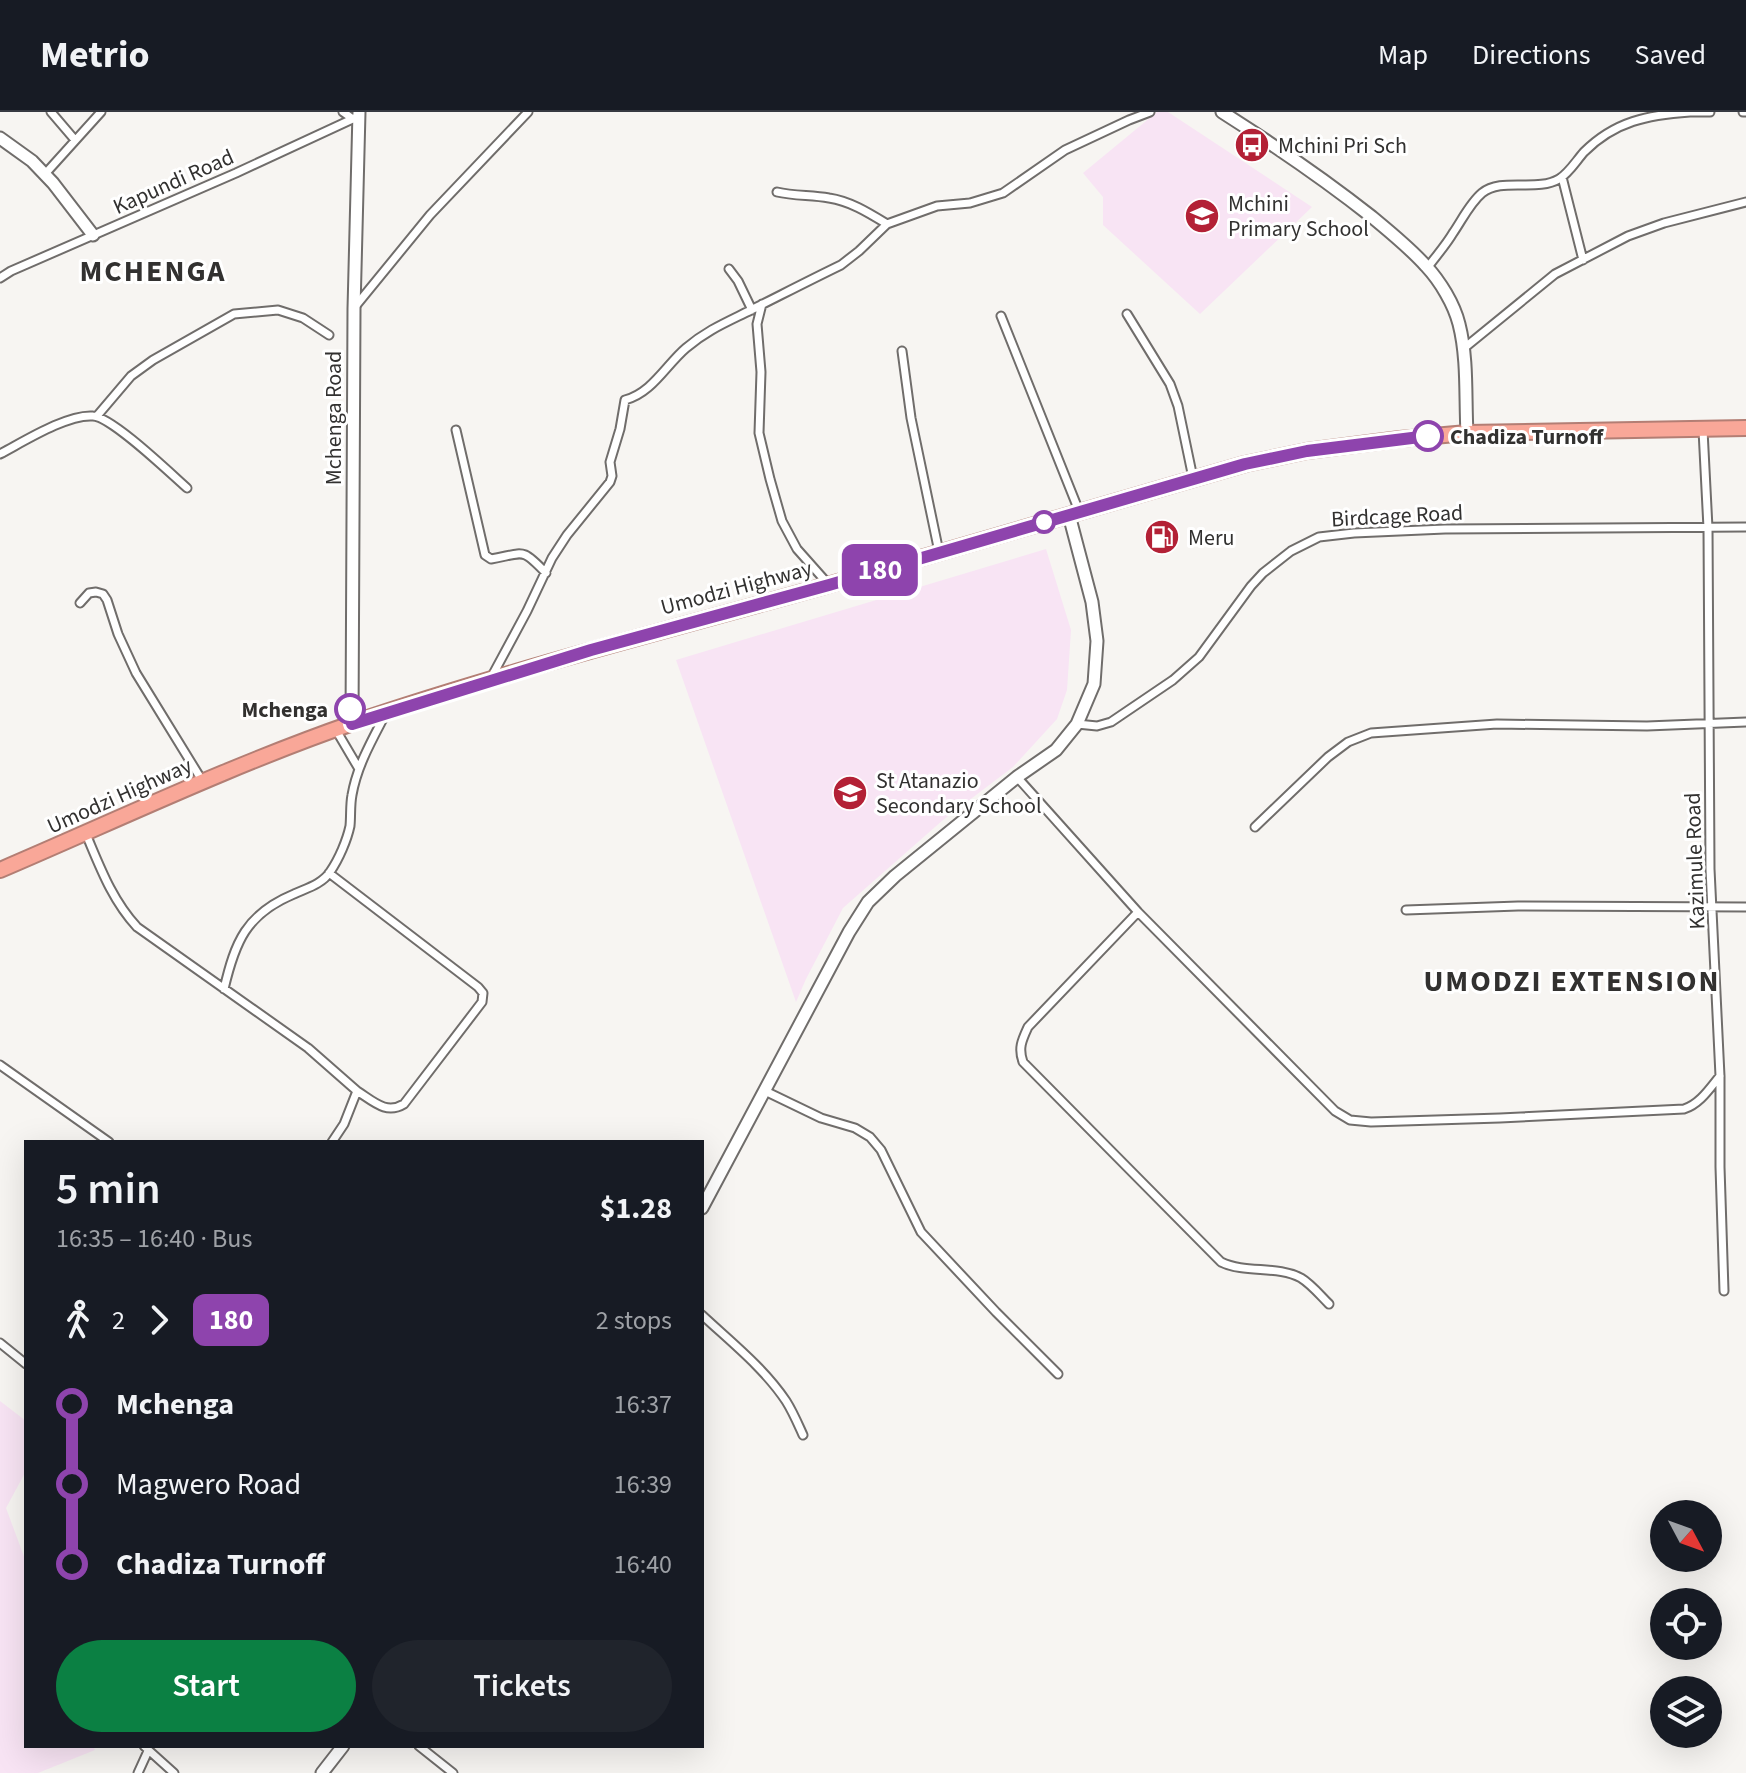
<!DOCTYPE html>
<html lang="en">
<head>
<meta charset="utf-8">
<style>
  body { margin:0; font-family:"Source Sans 3",sans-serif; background:#20242c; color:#f1f3f6; height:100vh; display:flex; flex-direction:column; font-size:30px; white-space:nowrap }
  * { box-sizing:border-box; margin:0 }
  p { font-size:26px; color:#9ea1a6 }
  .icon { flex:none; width:44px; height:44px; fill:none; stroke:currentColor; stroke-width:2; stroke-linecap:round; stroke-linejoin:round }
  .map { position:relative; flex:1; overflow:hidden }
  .panel { position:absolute; left:24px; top:1028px; width:680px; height:608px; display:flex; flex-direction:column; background:#171b24; border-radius:0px; box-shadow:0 8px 32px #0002 }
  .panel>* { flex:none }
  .badge { padding:0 16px; border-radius:12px; font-size:28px; line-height:52px }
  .needle { width:52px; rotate:131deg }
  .controls { position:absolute; left:1650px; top:1388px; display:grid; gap:16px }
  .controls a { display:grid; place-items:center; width:72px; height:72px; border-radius:50%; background:#171b24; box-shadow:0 8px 32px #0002; font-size:40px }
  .map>.badge { position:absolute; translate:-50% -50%; box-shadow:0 0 0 4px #fff }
  .legs { display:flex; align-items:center; gap:12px; height:88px; padding:0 32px; font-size:26px }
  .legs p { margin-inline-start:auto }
  .overview { display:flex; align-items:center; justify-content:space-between; height:136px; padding:0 32px }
  h1 { font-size:44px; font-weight:600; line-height:60px }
  .action { display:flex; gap:16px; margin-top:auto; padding:16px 32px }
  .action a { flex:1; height:92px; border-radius:48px; background:#0b8043; color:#fff; font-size:32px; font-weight:600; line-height:92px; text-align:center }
  .action a+a { background:#20242c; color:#f1f3f6 }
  ul { padding:0 32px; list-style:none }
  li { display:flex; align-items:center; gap:28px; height:80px; font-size:30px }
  li i { display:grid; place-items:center; width:12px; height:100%; margin:0 10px; background:currentColor }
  li i::after { content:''; width:20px; height:20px; margin:-10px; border:6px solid; border-radius:50%; background:#171b24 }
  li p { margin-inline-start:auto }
  li:first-child i { background:linear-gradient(#0000 50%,currentColor 0) }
  li:last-child i { background:linear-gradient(currentColor 50%,#0000 0) }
  header { display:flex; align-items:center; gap:48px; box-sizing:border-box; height:112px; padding:0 40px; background:#171b24; border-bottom:2px solid #363941 }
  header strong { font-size:38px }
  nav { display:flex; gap:44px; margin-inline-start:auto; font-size:28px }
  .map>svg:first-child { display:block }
</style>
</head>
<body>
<header>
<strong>Metrio</strong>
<nav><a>Map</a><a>Directions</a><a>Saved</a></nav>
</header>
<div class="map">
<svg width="1746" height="1661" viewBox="0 0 1746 1661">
  <rect width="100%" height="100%" fill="#f7f5f2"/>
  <!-- education -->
  <path fill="#f8e4f4" d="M 1157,0 L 1168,0 L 1312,95 L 1200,202 L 1103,113 L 1103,85 L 1083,61 Z
    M 1046,437 L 1071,518 L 1067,578 L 1057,607 L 1013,655 L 943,708 L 843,796 L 806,867 L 796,890 L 676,548 Z
    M 0,1289 L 26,1309 L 26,1359 L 6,1396 L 26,1450 L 26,1634 L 93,1634 L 95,1638 L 38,1661 L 0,1661 Z"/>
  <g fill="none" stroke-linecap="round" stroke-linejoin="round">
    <!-- street casing -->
    <g stroke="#706d6b" stroke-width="11">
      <path id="street" d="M 51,0 L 75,28
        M 343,0 L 353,7
        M 1690,0 L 1710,0
        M 1743,0 L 1746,0
        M 45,62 L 101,0
        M 1562,65 L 1583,148
        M 777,80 C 794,84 811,83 829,86 C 850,89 869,101 887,112
        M 1428,155 C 1436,144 1446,133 1453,121 C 1462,108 1470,91 1482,81 C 1501,65 1537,80 1559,67 C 1569,61 1576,49 1584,40 C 1615,9 1648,3 1690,0
        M 729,157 L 738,169 L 752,198
        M 0,166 L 11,159 L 236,61 L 359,4
        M 762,192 L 757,212 L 761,260 L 759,321 L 770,367 L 782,409 L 797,437 L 829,473
        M 354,196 L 430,103 L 528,0
        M 1127,202 L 1170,272 L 1178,294 L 1193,366
        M 1001,204 L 1079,399
        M 1463,237 L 1555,162 L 1628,124 L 1664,111 L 1746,90
        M 902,239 L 911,306 L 939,440
        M 97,304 L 131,264 L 153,248 L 234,202 L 278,198 L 303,206 L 329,223
        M 456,318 L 485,443 L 491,447 C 525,441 521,435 546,461
        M 1703,318 L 1708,416 L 1710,757 L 1720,964 L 1720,1055 L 1724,1179
        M 0,342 C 23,330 67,302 93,304 C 112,305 170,361 187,376
        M 80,491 L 89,481 L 96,480 L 103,482 L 107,488 L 118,522 L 136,561 L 203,670
        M 492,564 L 527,499 L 552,446 L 567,423 L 610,370 L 612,364 L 610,350 L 620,317 L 625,288 C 652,281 666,253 686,236 C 707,218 727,210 751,198 C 781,183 810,168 841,153 L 859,139 L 887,112 L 937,94 L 970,91 L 1003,81 L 1065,38 L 1129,8 L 1150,0
        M 1077,612 L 1097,614 L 1111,610 L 1173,568 L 1199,545 L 1251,474 L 1263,461 L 1291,439 L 1319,425 L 1354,421 L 1445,417 L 1746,415
        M 336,618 L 359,657
        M 1017,665 L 1138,800 L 1335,999 L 1350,1008 L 1371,1010 L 1500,1006 L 1684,997 C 1700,992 1710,976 1720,964
        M 1255,715 L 1328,645 L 1348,630 L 1371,621 L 1497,612 L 1647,614 L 1746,610
        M 86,722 C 100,755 112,788 137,815 L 308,936 L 357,979 L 344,1012 L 332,1030
        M 329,761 L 478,875 L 483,881 L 482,890 L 404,992 C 386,1003 373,989 357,979
        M 1406,798 L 1518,794 L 1746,795
        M 1138,800 L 1028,915 C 1022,928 1018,936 1023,950 L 1221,1150 C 1246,1162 1277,1153 1301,1166 C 1311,1172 1320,1183 1329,1192
        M 224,877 C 235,830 246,802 294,782 C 307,776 322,772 330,760 C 339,747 347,728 350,714 C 351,704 350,693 352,683 C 357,654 372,628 385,603
        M 0,953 L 109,1030
        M 765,979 L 821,1006 L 855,1016 L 870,1025 L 881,1038 L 921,1120 L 996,1200 L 1058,1262
        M 702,1203 C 731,1230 764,1256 786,1289 C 793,1300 798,1312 803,1323
        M 0,1231 L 26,1252
        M 144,1634 L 174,1661
        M 419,1634 L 453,1661
        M 138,1661 L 148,1639"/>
    </g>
    <!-- secondary casing -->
    <g stroke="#706d6b" stroke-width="15">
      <path id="secondary" d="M 1222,0 C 1274,33 1324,67 1372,105 C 1390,120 1410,136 1426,154 C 1440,169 1454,192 1459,212 C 1468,247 1465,286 1467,321
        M 0,26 L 32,49 L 53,71 L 93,123
        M 352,612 L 354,197 L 359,0
        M 702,1096 L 849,820 L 868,790 L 895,764 L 1017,665 L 1056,638 L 1077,612 L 1094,572 L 1097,529 L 1092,490 L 1069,403
        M 322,1661 L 343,1634"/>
    </g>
    <!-- highway casing -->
    <g stroke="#b37e74" stroke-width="18">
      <path id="highway" d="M 0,758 C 117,708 232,653 353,611 C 509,558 669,518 828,473 C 967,434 1106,391 1245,352 L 1307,339 L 1400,327 L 1467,321 L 1746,316"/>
    </g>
    <!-- street -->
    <use href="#street" stroke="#fff" stroke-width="7"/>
    <!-- secondary -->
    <use href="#secondary" stroke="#fff" stroke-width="11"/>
    <!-- highway -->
    <use href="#highway" stroke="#f9a798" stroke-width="14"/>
  </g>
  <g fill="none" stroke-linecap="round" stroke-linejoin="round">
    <!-- line-1 casing -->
    <g stroke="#fff" stroke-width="18">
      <path id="line-1" d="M 350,597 L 352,612 L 591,538 L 829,473 L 1245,352 L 1307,339 L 1428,324"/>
    </g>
    <!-- line-1 -->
    <use href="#line-1" stroke="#8e44ad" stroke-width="12"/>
  </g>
  <!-- icons -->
  <defs>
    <g id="bus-disc" transform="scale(1.8)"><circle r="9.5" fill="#b32136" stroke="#fff"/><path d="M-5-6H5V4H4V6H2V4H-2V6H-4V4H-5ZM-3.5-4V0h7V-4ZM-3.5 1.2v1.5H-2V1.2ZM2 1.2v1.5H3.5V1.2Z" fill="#fff"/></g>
    <g id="school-disc" transform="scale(1.8)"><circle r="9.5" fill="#b32136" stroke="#fff"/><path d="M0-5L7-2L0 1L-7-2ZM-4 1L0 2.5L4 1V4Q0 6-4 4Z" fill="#fff"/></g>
    <g id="fuel-disc" transform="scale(1.8)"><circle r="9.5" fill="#b32136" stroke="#fff"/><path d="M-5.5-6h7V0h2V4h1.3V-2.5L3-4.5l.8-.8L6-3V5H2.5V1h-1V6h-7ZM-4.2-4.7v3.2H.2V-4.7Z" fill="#fff"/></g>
  </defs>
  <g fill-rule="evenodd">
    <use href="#bus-disc" x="1252" y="33"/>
    <use href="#school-disc" x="1202" y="104"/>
    <use href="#fuel-disc" x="1162" y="425"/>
    <use href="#school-disc" x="850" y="681"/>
  </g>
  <!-- markers -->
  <g fill="#fff" stroke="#8e44ad" stroke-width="4">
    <circle cx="1428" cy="324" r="14"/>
    <circle cx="1044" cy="410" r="10"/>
    <circle cx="350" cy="597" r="14"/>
  </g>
  <g text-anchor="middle" stroke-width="6" stroke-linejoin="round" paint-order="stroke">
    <!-- poi labels -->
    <g font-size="22" fill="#323130" stroke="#fff" text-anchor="start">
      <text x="1278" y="41">Mchini Pri Sch</text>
      <text x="1228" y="99">Mchini<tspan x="1228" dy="25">Primary School</tspan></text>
      <text x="1188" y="433">Meru</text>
      <text x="876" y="676">St Atanazio<tspan x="876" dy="25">Secondary School</tspan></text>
    </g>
    <!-- street labels -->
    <g font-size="22" fill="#323130" stroke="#fff">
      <text transform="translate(173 69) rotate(-24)" y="8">Kapundi Road</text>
      <text transform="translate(333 306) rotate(-90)" y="8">Mchenga Road</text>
      <text transform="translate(1397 403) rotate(-3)" y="8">Birdcage Road</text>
      <text transform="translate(736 475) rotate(-15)" y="8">Umodzi Highway</text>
      <text transform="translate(119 683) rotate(-24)" y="8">Umodzi Highway</text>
      <text transform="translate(1694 749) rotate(-92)" y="8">Kazimule Road</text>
    </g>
    <!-- stop labels -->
    <g font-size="22" font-weight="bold" fill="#323130" stroke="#fff" text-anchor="start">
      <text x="1450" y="332">Chadiza Turnoff</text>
      <text x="328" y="605" text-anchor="end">Mchenga</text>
    </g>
    <!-- district labels -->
    <g font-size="30" font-weight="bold" letter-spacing="2" fill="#323130" stroke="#fff">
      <text x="153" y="169">MCHENGA</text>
      <text x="1572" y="879">UMODZI EXTENSION</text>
    </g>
  </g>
</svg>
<div class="controls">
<a><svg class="needle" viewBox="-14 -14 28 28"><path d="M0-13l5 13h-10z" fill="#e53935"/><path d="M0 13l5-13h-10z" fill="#9ea1a6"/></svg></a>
<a><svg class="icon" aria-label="locate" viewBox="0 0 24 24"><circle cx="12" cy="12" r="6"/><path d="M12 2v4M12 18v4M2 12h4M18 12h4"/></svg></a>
<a><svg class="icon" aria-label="layers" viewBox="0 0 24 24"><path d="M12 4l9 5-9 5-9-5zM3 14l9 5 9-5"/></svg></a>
</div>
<b class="badge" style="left:880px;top:458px;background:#8e44ad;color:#fff">180</b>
<section class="panel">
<div class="overview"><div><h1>5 min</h1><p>16:35 – 16:40 · Bus</p></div><b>$1.28</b></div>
<div class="legs"><svg class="icon" aria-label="walk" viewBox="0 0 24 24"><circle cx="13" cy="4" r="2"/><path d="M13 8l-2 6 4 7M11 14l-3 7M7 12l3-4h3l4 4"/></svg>2<svg class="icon" aria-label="forward" viewBox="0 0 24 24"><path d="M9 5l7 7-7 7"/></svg><b class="badge" style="background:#8e44ad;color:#fff">180</b><p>2 stops</p></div>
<ul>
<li><i style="color:#8e44ad"></i><b>Mchenga</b><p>16:37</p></li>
<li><i style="color:#8e44ad"></i><span>Magwero Road</span><p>16:39</p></li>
<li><i style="color:#8e44ad"></i><b>Chadiza Turnoff</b><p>16:40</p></li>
</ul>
<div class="action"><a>Start</a><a>Tickets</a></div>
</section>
</div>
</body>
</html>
